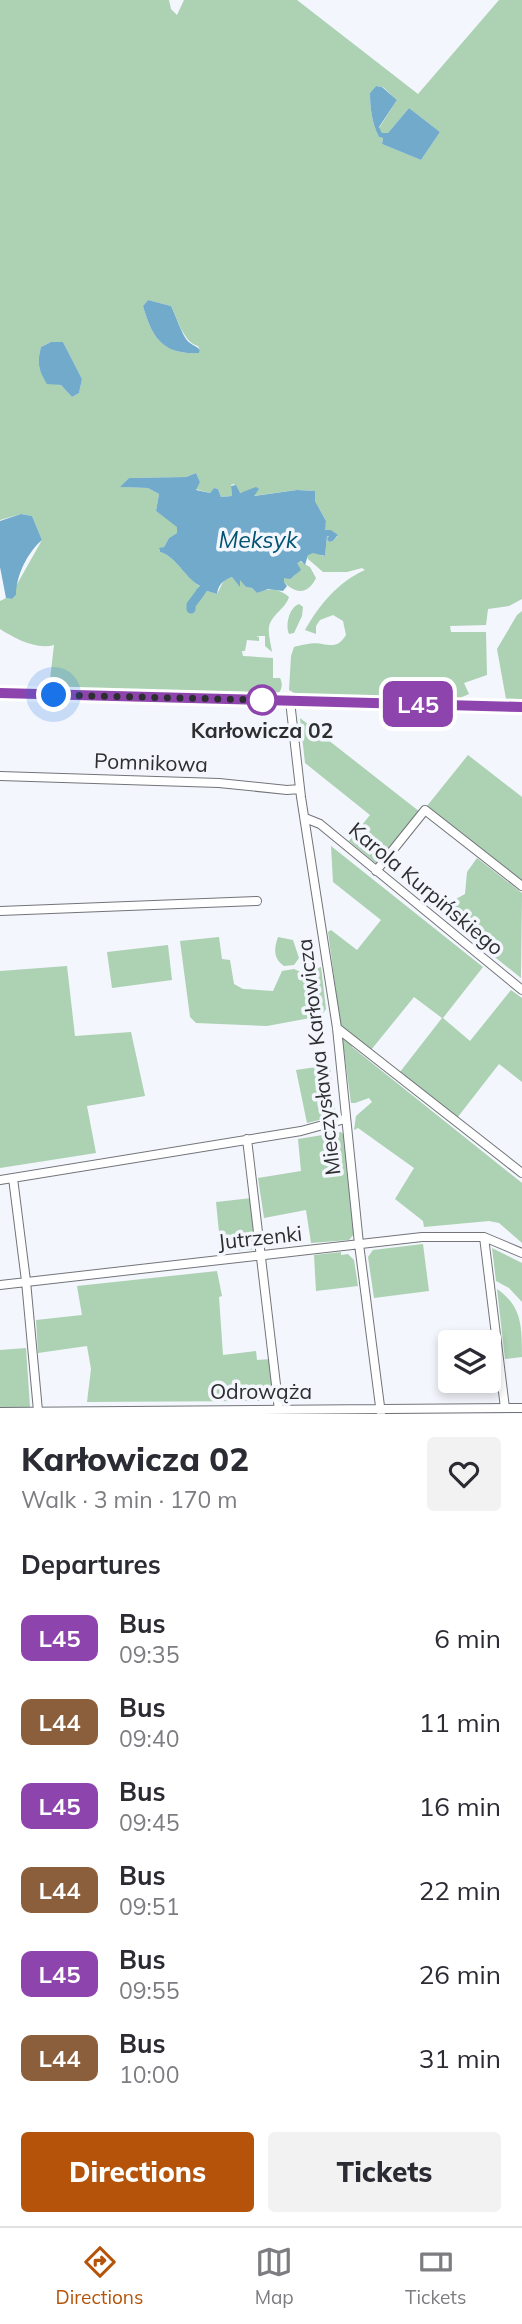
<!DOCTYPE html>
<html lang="en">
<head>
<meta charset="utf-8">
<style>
  body { margin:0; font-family:Mulish,sans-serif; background:#f2f2f3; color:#2b2b33; height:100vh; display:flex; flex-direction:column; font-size:26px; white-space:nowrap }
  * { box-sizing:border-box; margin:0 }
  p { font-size:23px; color:#7c7c81 }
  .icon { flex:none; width:38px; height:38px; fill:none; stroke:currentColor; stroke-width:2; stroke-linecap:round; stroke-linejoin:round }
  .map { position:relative; height:1414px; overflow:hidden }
  .sheet { display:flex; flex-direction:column; background:#fff; flex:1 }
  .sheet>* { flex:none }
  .badge { padding:0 14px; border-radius:10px; font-size:24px; line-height:46px }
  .fabs { position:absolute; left:438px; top:1330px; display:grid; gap:14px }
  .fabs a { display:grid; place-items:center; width:63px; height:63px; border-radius:7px; background:#fff; box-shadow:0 4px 10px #0003; font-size:35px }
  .you { position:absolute; width:35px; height:35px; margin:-18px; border:5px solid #fff; border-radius:50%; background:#1a73e8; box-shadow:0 0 0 10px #1a73e833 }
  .map>.badge { position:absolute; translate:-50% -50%; box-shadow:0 0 0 4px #fff }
  h2 { padding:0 21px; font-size:26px; line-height:63px }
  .round { display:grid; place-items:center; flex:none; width:74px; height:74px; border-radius:7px; background:#f2f2f3 }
  .summary { display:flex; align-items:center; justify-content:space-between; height:119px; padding:0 21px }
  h1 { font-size:33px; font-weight:800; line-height:52px }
  .action { display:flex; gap:14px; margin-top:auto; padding:14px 21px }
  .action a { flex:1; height:80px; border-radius:7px; background:#b45309; color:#fff; font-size:28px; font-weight:800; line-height:80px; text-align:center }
  .action a+a { background:#f2f2f3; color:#2b2b33 }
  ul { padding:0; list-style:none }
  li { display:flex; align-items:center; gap:21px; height:84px; padding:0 21px }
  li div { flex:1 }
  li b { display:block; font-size:26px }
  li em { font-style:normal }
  li .badge { min-width:77px; font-weight:700; text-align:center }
  .menu { display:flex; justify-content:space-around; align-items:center; height:98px; border-top:2px solid #e1e1e2; background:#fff; font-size:19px; color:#7c7c81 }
  .menu a { display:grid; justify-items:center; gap:4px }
  .menu .active { color:#b45309 }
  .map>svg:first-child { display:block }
</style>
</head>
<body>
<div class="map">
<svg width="522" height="1414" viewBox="0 0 522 1414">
  <rect width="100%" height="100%" fill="#f3f6fc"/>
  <!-- green -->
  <path fill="#acd1b3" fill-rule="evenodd" d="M 0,0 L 169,0 L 171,9 L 177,15 L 184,0 L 297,0 L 418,94 L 499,0 L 522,0 L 522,599 L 509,606 L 488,609 L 486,625 L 450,626 L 451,632 L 486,632 L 487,675 L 464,683 L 469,694 L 453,701 L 453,693 L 393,691 L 391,698 L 296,694 L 289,690 L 291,656 L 294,647 C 302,645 315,642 322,644 C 334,646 339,646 346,635 L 343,621 L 333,615 L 320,620 L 316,626 L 316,634 L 305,630 C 320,604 338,582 365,570 L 362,568 L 347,572 L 323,572 L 308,559 L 306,552 L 317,541 L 322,556 L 325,556 L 327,535 L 329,536 L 327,539 L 329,542 L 333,541 L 338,536 L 331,530 L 324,530 L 326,521 L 315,501 L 315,491 L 297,490 L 252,496 L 258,489 L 239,493 L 234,484 L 231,485 L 232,496 L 221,497 L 218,489 L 214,488 L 210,493 L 195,489 L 200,482 L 196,473 L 186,477 L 129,478 L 121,487 L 148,488 L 159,494 L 156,511 L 177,526 L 177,533 L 169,538 L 164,547 L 159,549 L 160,552 C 176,556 185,578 201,587 L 197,591 L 202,595 L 207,591 L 217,594 L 224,580 L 232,577 L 240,586 L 240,579 L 246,587 L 252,588 L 257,593 C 268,587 280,589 289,597 C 286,608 271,615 269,627 C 268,635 271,644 272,652 L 265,646 L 265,636 L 256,636 L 259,637 L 259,641 L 247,640 L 245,651 L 242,651 L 243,656 L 273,658 L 273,678 L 280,678 C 283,684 282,689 278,694 L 244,693 L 243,695 L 235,695 L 230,691 L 219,694 L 49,688 L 54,645 C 36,650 14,638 0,629 L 0,601 L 6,598 L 12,599 L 16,595 L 16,586 L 42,540 L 32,516 L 21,514 L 0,520 ZM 376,86 L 383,87 L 397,100 L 379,128 L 382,133 L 388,133 L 409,108 L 440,132 L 421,160 L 382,144 L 383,138 L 379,137 C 372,124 370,107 370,93 ZM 148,300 L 171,306 C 178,319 183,342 198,346 L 200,350 L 199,353 C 162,355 152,337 143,306 ZM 51,342 L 63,342 L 82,379 L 79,393 L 72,397 L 61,385 L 47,383 C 38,370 37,362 41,347 Z
    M 299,561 L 310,567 L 316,578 C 308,595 295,594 284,582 L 284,578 L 294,576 L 297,572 L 296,563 Z
    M 299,604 L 303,607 L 302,616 L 294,633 L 289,634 C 285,626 289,607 299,604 Z
    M 522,611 L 522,699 L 506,699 L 497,649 L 517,615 Z
    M 300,718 L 420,812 L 378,865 L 349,841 L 370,815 L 305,763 Z
    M 468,755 L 522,797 L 522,881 L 427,806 Z
    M 331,846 L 483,967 L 443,1018 L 470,1041 L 511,990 L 522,998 L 522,1082 L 499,1064 L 457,1118 L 400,1072 L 442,1018 L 414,997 L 371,1050 L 350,1035 L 352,1047 L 522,1183 L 522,1243 L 499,1223 L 489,1221 L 424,1227 L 423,1221 L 395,1199 L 414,1168 L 358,1128 L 354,1130 L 356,1116 L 372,1102 L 369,1098 L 355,1103 L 351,1103 L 328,932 L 331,930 L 357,950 L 381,920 L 333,882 Z
    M 477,858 L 522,893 L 521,978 L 436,910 L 465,894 L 467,872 Z
    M 219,937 L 222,959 L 230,960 L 234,984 L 243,989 L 273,991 L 282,971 L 294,969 L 303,973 L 321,967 L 326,1009 L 321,1016 L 267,1026 L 196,1023 L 190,1017 L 180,941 Z
    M 278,937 L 293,940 L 299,958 L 294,965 L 284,966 C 273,959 274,948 278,937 Z
    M 168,945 L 172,980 L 112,988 L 107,952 Z
    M 67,966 L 75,1036 L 131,1032 L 145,1096 L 87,1106 L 96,1153 L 0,1168 L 0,971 Z
    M 330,1065 L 335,1111 L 331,1117 L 307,1123 L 296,1070 Z
    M 341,1132 L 344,1135 L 354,1234 L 349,1240 L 311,1243 L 306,1210 L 264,1218 L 258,1178 L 301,1171 L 298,1139 Z
    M 252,1198 L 257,1249 L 221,1252 L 216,1202 Z
    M 423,1244 L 429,1291 L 374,1298 L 368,1257 L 373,1250 Z
    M 492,1248 L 522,1263 L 522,1302 L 509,1288 L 496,1281 Z
    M 341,1252 L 341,1255 L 348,1254 L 354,1260 L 358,1286 L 316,1291 L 314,1255 Z
    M 217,1271 L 222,1296 L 219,1297 L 223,1355 L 256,1351 L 257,1360 L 271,1359 L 276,1401 L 87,1402 L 91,1369 L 87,1346 L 38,1353 L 36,1320 L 82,1315 L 77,1286 Z
    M 497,1289 C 522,1306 522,1327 522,1357 L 505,1359 Z
    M 26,1348 L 30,1407 L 0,1408 L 0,1350 Z"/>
  <!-- water -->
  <path fill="#71aaca" d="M 376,86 L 382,87 L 397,100 L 379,127 L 382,133 L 388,133 L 409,108 L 440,132 L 421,160 L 382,144 L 383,138 L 379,137 C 372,124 370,107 370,93 Z
    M 148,300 L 171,306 C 176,316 181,332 186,339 C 190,345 196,345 200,350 L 199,353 C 162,355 152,337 143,306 Z
    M 51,342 L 63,342 L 82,379 L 79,393 L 72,397 L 61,385 L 47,384 C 38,370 37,362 41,347 Z
    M 196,473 L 200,482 L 196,490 L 210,493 L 214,488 L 218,489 L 221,497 L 232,496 L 231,486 L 236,485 L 240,493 L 256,487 L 259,489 L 254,496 L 297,490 L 315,491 L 315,501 L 326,521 L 325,530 L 331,530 L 338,535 L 333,541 L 329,542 L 327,539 L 329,536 L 327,536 L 325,556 L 313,553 L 308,555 L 305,565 L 301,561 L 297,563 L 301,570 L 290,579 L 284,578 L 284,582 L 287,586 L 283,591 L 268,589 L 257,593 L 252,588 L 246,587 L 240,580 L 240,587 L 232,577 C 223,580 218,585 217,594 L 207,591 L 203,596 L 196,590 L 200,586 C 185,578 176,556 160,552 L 159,548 L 164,547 L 169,538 L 177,533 L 177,527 L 156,511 L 159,494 L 148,488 L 120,487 L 129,478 L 186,477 Z
    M 21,514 L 32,516 L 42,540 C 27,553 16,576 16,595 L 12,599 L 6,598 L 0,567 L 0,521 Z"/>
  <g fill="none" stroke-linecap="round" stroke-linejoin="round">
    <!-- canal -->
    <path stroke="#71aaca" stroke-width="9" d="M 191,609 L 191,605 L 200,593"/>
    <!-- street casing -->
    <g stroke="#727479" stroke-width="10">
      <path id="street" d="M 0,693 L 522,707
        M 290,701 L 301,797 L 337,1028 L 359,1244 L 381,1414
        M 0,776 L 219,783 L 287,790 L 300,789
        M 305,818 L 320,824 L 522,990
        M 376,871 L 425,810 L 522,886
        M 0,911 L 257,901
        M 337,1028 L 522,1173
        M 247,1139 L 279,1410
        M 13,1178 L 26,1281 L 38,1411
        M 0,1180 L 301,1131 L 345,1119
        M 484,1237 L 505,1408
        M 0,1285 L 422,1237 L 484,1237 L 522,1253
        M 0,1412 L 522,1408"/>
    </g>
    <!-- street -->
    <use href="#street" stroke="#fff" stroke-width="8"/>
  </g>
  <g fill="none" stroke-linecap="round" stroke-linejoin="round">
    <!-- line casing -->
    <g stroke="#fff" stroke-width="16">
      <path id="line" d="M 0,693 L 522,707"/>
    </g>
    <!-- line -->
    <use href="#line" stroke="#8e44ad" stroke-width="10"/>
    <!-- walk -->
    <path stroke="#2d2e30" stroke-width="7" stroke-dasharray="0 12.6" d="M 54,695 L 265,700 L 262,700"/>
  </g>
  <!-- markers -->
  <circle fill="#fff" stroke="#8e44ad" stroke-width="3.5" cx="262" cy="700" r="14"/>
  <g text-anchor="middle" stroke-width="7" stroke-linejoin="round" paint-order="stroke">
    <!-- stop labels -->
    <g font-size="21" font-weight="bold" fill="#2d2e30" stroke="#f3f6fc">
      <text x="262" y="738">Karłowicza 02</text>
    </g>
    <!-- street labels -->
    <g font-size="21" fill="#2d2e30" stroke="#f3f6fc">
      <text transform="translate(151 763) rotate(2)" y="7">Pomnikowa</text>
      <text transform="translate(426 889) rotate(40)" y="7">Karola Kurpińskiego</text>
      <text transform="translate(319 1057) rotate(-97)" y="7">Mieczysława Karłowicza</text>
      <text transform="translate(260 1238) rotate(-6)" y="7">Jutrzenki</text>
      <text x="261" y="1399">Odrowąża</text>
    </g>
    <!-- water labels -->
    <g font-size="23" font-style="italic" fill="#025272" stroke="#f3f6fc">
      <text x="258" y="548">Meksyk</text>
    </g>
  </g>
</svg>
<div class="fabs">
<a><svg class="icon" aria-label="layers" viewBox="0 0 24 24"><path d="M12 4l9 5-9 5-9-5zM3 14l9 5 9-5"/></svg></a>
</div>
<div class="you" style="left:54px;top:695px"></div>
<b class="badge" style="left:418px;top:704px;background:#8e44ad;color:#fff">L45</b>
</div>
<section class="sheet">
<div class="summary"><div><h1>Karłowicza 02</h1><p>Walk · 3 min · 170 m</p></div><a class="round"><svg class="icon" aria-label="heart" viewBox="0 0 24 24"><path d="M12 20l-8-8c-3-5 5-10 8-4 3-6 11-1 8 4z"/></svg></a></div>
<h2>Departures</h2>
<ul>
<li><span class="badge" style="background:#8e44ad;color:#fff">L45</span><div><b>Bus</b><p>09:35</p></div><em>6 min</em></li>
<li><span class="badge" style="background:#8b5e3c;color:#fff">L44</span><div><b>Bus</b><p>09:40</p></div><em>11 min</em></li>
<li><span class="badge" style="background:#8e44ad;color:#fff">L45</span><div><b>Bus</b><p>09:45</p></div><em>16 min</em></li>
<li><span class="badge" style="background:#8b5e3c;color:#fff">L44</span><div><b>Bus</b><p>09:51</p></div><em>22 min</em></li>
<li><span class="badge" style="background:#8e44ad;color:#fff">L45</span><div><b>Bus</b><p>09:55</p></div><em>26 min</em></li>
<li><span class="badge" style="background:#8b5e3c;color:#fff">L44</span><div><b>Bus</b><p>10:00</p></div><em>31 min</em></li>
</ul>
<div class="action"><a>Directions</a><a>Tickets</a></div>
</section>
<nav class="menu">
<a class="active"><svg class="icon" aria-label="directions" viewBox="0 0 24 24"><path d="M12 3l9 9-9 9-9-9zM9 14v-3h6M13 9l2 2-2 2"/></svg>Directions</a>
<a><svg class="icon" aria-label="map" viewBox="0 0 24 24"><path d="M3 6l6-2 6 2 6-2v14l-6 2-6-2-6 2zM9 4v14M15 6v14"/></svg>Map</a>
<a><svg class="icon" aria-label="tickets" viewBox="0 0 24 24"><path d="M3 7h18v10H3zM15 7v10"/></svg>Tickets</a>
</nav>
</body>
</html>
